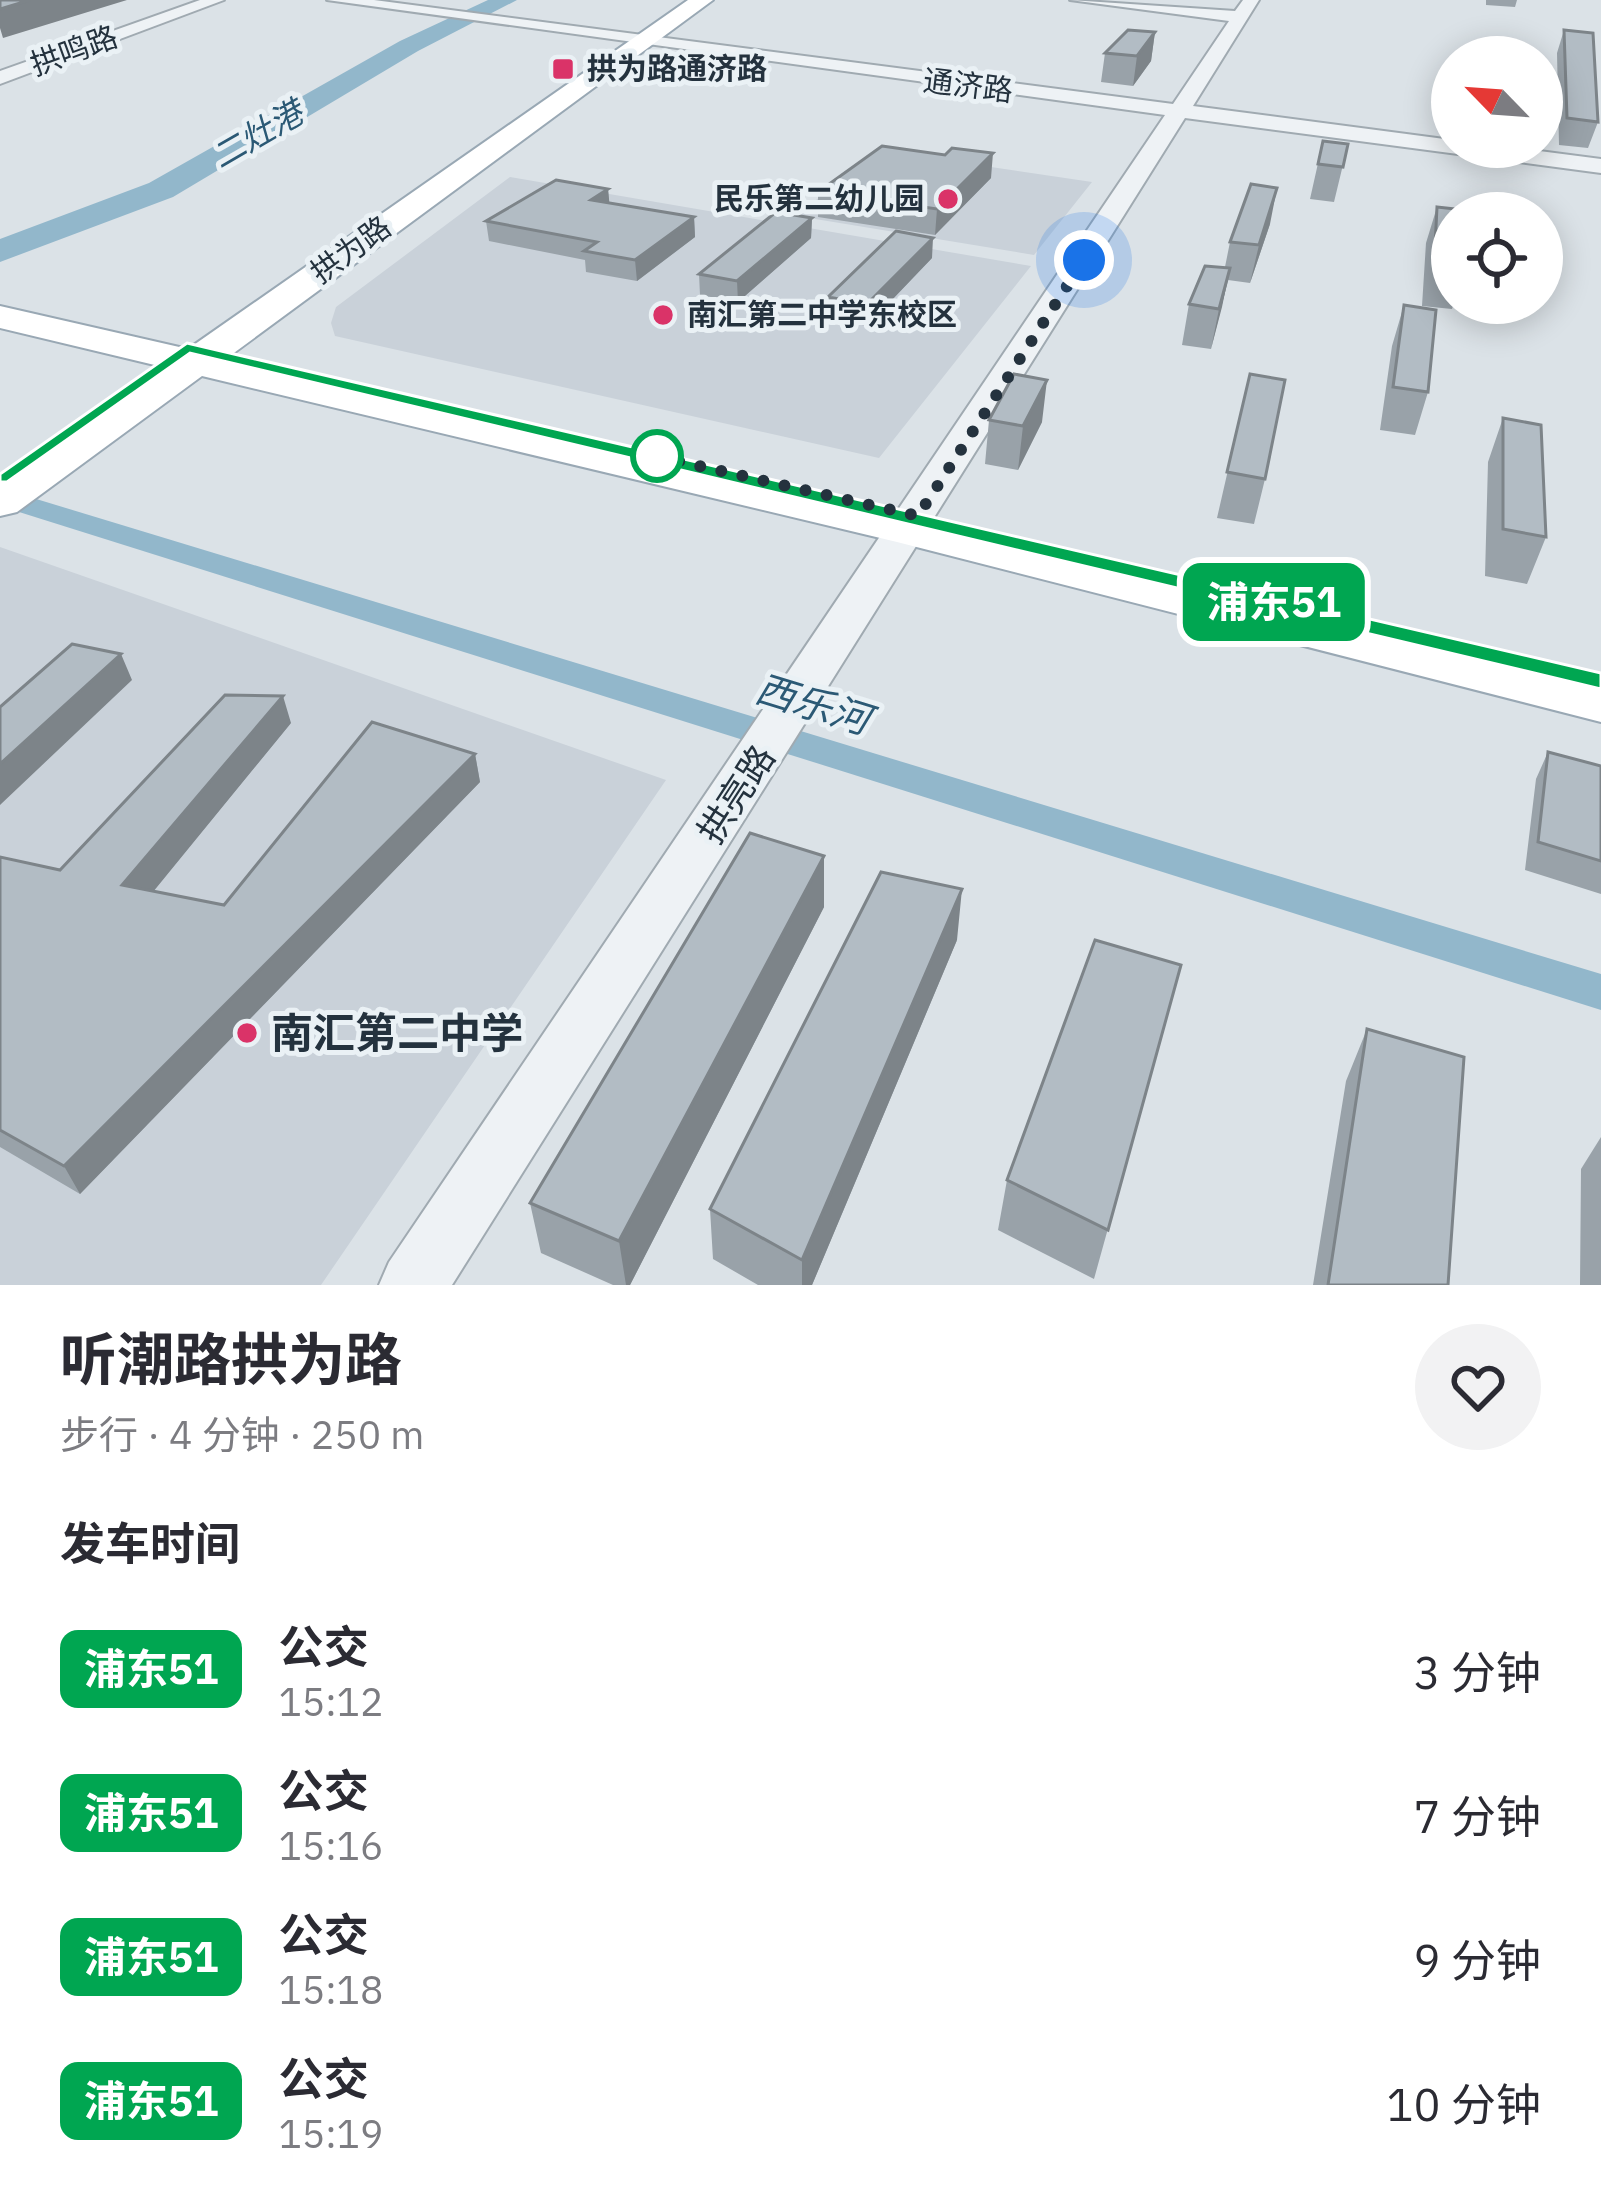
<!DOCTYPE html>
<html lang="zh">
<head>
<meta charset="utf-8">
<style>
  body { margin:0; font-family:"IBM Plex Sans","Noto Sans SC",sans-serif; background:#f2f2f3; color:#2b2b33; height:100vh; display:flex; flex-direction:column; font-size:45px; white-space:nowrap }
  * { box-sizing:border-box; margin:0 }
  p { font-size:39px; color:#7c7c81 }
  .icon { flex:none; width:66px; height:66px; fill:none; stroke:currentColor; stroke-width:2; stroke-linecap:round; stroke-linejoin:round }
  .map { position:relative; height:1285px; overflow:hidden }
  .side { display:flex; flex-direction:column; background:#fff; flex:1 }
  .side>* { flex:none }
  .badge { padding:0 24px; border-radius:18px; font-size:42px; line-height:78px }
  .needle { width:78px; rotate:295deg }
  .controls { position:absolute; left:1431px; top:36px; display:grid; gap:24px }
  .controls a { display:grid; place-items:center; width:132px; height:132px; border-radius:50%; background:#fff; box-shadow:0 6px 30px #0003; font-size:60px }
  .you { position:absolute; width:60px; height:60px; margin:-30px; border:9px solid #fff; border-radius:50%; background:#1a73e8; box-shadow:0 0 0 18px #1a73e833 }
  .map>.badge { position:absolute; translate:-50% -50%; box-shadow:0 0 0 6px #fff }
  h2 { padding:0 60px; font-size:45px; line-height:108px }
  .round { display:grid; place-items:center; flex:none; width:126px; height:126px; border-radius:63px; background:#f2f2f3 }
  .head { display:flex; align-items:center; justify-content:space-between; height:204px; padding:0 60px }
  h1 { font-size:57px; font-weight:700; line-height:90px }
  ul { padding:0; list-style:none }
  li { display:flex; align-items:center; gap:36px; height:144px; padding:0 60px }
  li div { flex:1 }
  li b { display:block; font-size:45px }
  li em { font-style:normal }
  li .badge { min-width:132px; font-weight:700; text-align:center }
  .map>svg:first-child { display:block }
</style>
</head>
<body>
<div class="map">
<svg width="1601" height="1285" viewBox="0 0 1601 1285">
  <rect width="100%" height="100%" fill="#dbe2e7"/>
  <!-- built -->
  <path fill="#c9d1d9" d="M 876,150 L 1092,182 L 1034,255 L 797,216 Z
    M 510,177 L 1031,266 L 879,458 L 335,336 L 331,323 L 336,307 Z
    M 0,547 L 666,780 L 321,1285 L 0,1285 Z"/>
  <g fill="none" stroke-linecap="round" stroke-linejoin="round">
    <!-- canal -->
    <path fill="#92b7cb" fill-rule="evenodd" d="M 0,488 L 1601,974 L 1601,1010 L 0,506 Z"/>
    <!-- river -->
    <path fill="#92b7cb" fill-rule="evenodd" d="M 488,0 L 517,0 L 418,51 L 173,197 L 0,262 L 0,239 L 149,183 L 400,41 Z"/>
    <!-- minor casing -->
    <g stroke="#a0aab1" stroke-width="4">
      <path id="minor" d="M 200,0 L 224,0 L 0,84 L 0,71 Z
        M 327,0 L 374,0 L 1173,104 L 1229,21 L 1070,0 L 1235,11 L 1243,0 L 1259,0 L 1193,106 L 1452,140 L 1452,147 L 1508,147 L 1601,159 L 1601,173 L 1185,118 L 452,1285 L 379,1285 L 389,1262 L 1165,115 Z"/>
    </g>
    <!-- major casing -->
    <g stroke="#99a8b4" stroke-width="4">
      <path id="major" d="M 688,0 L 713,0 L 227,358 L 904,515 L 1601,684 L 1601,722 L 897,542 L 202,376 L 17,512 L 0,516 L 0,480 L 163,367 L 0,328 L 0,306 L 188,349 Z"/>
    </g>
    <!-- minor -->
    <use href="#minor" fill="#eef2f5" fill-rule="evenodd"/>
    <!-- major -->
    <use href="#major" fill="#fff" fill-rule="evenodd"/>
  </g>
  <!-- wall -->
  <path fill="#99a2a9" d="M 1486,0 L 1517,0 L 1515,7 L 1486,5 Z
    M 1564,30 L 1598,122 L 1588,148 L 1559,145 L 1557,53 Z
    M 1155,32 L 1151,61 L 1133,86 L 1101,82 L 1105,53 Z
    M 1323,141 L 1348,144 L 1334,202 L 1310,199 Z
    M 991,178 L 935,235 L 818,217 L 818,192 Z
    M 608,189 L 609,203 L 694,217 L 695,237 L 637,281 L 586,272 L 585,260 L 489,241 L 486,221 Z
    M 1437,207 L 1452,213 L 1452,303 L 1454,303 L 1452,309 L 1422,306 L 1426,243 Z
    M 812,218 L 811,238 L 738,302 L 700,295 L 699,274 Z
    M 1270,224 L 1250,283 L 1228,280 L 1211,349 L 1182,345 L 1189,304 L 1225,267 L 1230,242 Z
    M 932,258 L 867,326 L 827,318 L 828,297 Z
    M 1404,305 L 1428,392 L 1415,435 L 1380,430 L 1392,346 Z
    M 1250,374 L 1265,479 L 1254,524 L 1217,518 Z
    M 1503,418 L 1546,537 L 1527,584 L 1485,576 L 1488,462 Z
    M 989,420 L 1042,422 L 1018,470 L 985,464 Z
    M 291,723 L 153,891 L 224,905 L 475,754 L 480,782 L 80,1194 L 0,1147 L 0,857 L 60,870 Z
    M 1548,752 L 1601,766 L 1601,894 L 1525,870 L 1536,779 Z
    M 824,856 L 824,907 L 630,1285 L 613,1285 L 541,1253 L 530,1203 Z
    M 957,940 L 812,1285 L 758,1285 L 713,1259 L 710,1209 Z
    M 1181,965 L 1094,1279 L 998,1230 L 1007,1180 Z
    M 1367,1029 L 1448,1285 L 1313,1285 L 1346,1081 Z
    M 1601,1137 L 1601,1285 L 1580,1285 L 1581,1169 Z"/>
  <!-- shaded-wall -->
  <path fill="#7d8489" d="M 30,0 L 127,0 L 3,38 L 0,28 L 0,9 Z
    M 1155,32 L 1151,61 L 1133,86 L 1137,56 Z
    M 993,153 L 991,178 L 935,235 L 937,209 Z
    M 1277,188 L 1270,224 L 1250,283 L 1259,245 Z
    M 608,189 L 610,209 L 591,200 Z
    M 694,217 L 695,237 L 637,281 L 635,260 Z
    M 812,218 L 811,238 L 738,302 L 737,281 Z
    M 933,238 L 932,258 L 867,326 L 867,304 Z
    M 1230,268 L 1222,307 L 1211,349 L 1219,309 Z
    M 1047,380 L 1042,422 L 1018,470 L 1023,426 Z
    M 121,654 L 132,680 L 0,805 L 0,764 Z
    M 283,696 L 291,723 L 135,914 L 122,885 Z
    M 475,754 L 480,782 L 80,1194 L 64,1166 Z
    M 824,856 L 824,907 L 630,1285 L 626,1285 L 619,1241 Z
    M 962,889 L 957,940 L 812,1285 L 802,1285 L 802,1260 Z"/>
  <!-- building -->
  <path fill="#b2bcc4" stroke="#7d8489" stroke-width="3" d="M 0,0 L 30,0 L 0,9 Z
    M 1128,30 L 1155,32 L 1137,56 L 1105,53 Z
    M 1564,30 L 1593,33 L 1598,122 L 1567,118 Z
    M 1323,141 L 1348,144 L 1343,167 L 1318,164 Z
    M 882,146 L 945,155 L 952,148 L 993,153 L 937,209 L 818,192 Z
    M 556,180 L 608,189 L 591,200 L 694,217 L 635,260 L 584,251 L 597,242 L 486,221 Z
    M 1251,184 L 1277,188 L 1259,245 L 1230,242 Z
    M 1437,207 L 1465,210 L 1465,213 L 1452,213 L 1452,269 L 1434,267 Z
    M 776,212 L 812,218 L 737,281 L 699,274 Z
    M 896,231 L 933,238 L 867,304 L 828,297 Z
    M 1205,266 L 1230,268 L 1219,309 L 1189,304 Z
    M 1404,305 L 1436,310 L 1428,392 L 1393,387 Z
    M 1014,374 L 1047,380 L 1023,426 L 989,420 Z
    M 1250,374 L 1285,380 L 1265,479 L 1227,472 Z
    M 1503,418 L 1541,425 L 1546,537 L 1503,529 Z
    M 72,644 L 121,654 L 0,764 L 0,707 Z
    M 225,695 L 283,696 L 122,885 L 224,905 L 372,722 L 475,754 L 64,1166 L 0,1130 L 0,857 L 60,870 Z
    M 1548,752 L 1601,766 L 1601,861 L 1538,842 Z
    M 750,833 L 824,856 L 619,1241 L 530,1203 Z
    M 881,872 L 962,889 L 802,1260 L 710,1209 Z
    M 1095,940 L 1181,965 L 1108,1230 L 1007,1180 Z
    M 1367,1029 L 1464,1057 L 1448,1285 L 1328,1285 Z"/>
  <!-- line -->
  <path fill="#00a651" stroke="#fff" stroke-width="3" d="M 187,343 L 1601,673 L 1601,689 L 190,353 L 7,482 L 0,482 L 0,474 Z"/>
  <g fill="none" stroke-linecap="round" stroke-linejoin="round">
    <!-- walk -->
    <path stroke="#24323e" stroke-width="12" stroke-dasharray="0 21.6" d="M 657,456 L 647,454 L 918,516 L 1084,260"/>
  </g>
  <!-- markers -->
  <g fill="#da3368" stroke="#eaf1f5" stroke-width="4.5">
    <rect x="551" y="57" width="24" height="24" rx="6"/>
    <circle cx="948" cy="199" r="12"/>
    <circle cx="663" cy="315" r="12"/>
    <circle cx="247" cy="1033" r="12"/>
  </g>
  <circle fill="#fff" stroke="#00a651" stroke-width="6" cx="657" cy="456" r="24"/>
  <g text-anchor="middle" stroke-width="10" stroke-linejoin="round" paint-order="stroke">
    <!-- far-street labels -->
    <g font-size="30" fill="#24323e" stroke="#eaf1f5">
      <text transform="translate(74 51) rotate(-20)" y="10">拱鸣路</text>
      <text transform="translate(968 86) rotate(7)" y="10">通济路</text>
      <text transform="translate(351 250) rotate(-36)" y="10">拱为路</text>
    </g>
    <!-- far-poi labels -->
    <g font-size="30" font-weight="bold" fill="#24323e" stroke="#eaf1f5" text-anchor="start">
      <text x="587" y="79">拱为路通济路</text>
      <text x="924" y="209" text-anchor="end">民乐第二幼儿园</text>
      <text x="687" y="325">南汇第二中学东校区</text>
    </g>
    <!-- far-water labels -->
    <g font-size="33" font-style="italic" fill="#2b5975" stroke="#eaf1f5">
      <text transform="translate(257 134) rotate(-30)" y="12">二灶港</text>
    </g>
    <!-- street labels -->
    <g font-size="36" fill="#24323e" stroke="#eaf1f5">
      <text transform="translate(736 794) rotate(-57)" y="13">拱亮路</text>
    </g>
    <!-- water labels -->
    <g font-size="39" font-style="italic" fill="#2b5975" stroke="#eaf1f5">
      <text transform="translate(813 704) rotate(17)" y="14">西乐河</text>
    </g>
    <!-- near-poi labels -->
    <g font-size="42" font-weight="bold" fill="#24323e" stroke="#eaf1f5" text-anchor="start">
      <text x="271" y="1048">南汇第二中学</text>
    </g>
  </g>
</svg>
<div class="controls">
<a><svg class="needle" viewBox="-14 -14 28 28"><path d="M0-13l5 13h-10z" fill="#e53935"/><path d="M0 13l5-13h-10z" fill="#7c7c81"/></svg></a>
<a><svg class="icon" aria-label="locate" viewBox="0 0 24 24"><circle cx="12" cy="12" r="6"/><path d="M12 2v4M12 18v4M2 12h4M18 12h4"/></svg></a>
</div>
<div class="you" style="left:1084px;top:260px"></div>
<b class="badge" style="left:1274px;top:602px;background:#00a651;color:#fff">浦东51</b>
</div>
<section class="side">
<div class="head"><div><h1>听潮路拱为路</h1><p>步行 · 4 分钟 · 250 m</p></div><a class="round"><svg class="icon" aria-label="heart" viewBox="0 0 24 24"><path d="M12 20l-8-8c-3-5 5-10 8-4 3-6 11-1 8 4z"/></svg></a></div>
<h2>发车时间</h2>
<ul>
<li><span class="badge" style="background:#00a651;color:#fff">浦东51</span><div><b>公交</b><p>15:12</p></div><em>3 分钟</em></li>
<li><span class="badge" style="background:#00a651;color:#fff">浦东51</span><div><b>公交</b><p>15:16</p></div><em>7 分钟</em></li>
<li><span class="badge" style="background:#00a651;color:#fff">浦东51</span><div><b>公交</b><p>15:18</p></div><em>9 分钟</em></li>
<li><span class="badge" style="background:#00a651;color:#fff">浦东51</span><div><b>公交</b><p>15:19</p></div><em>10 分钟</em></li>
</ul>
</section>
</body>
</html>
